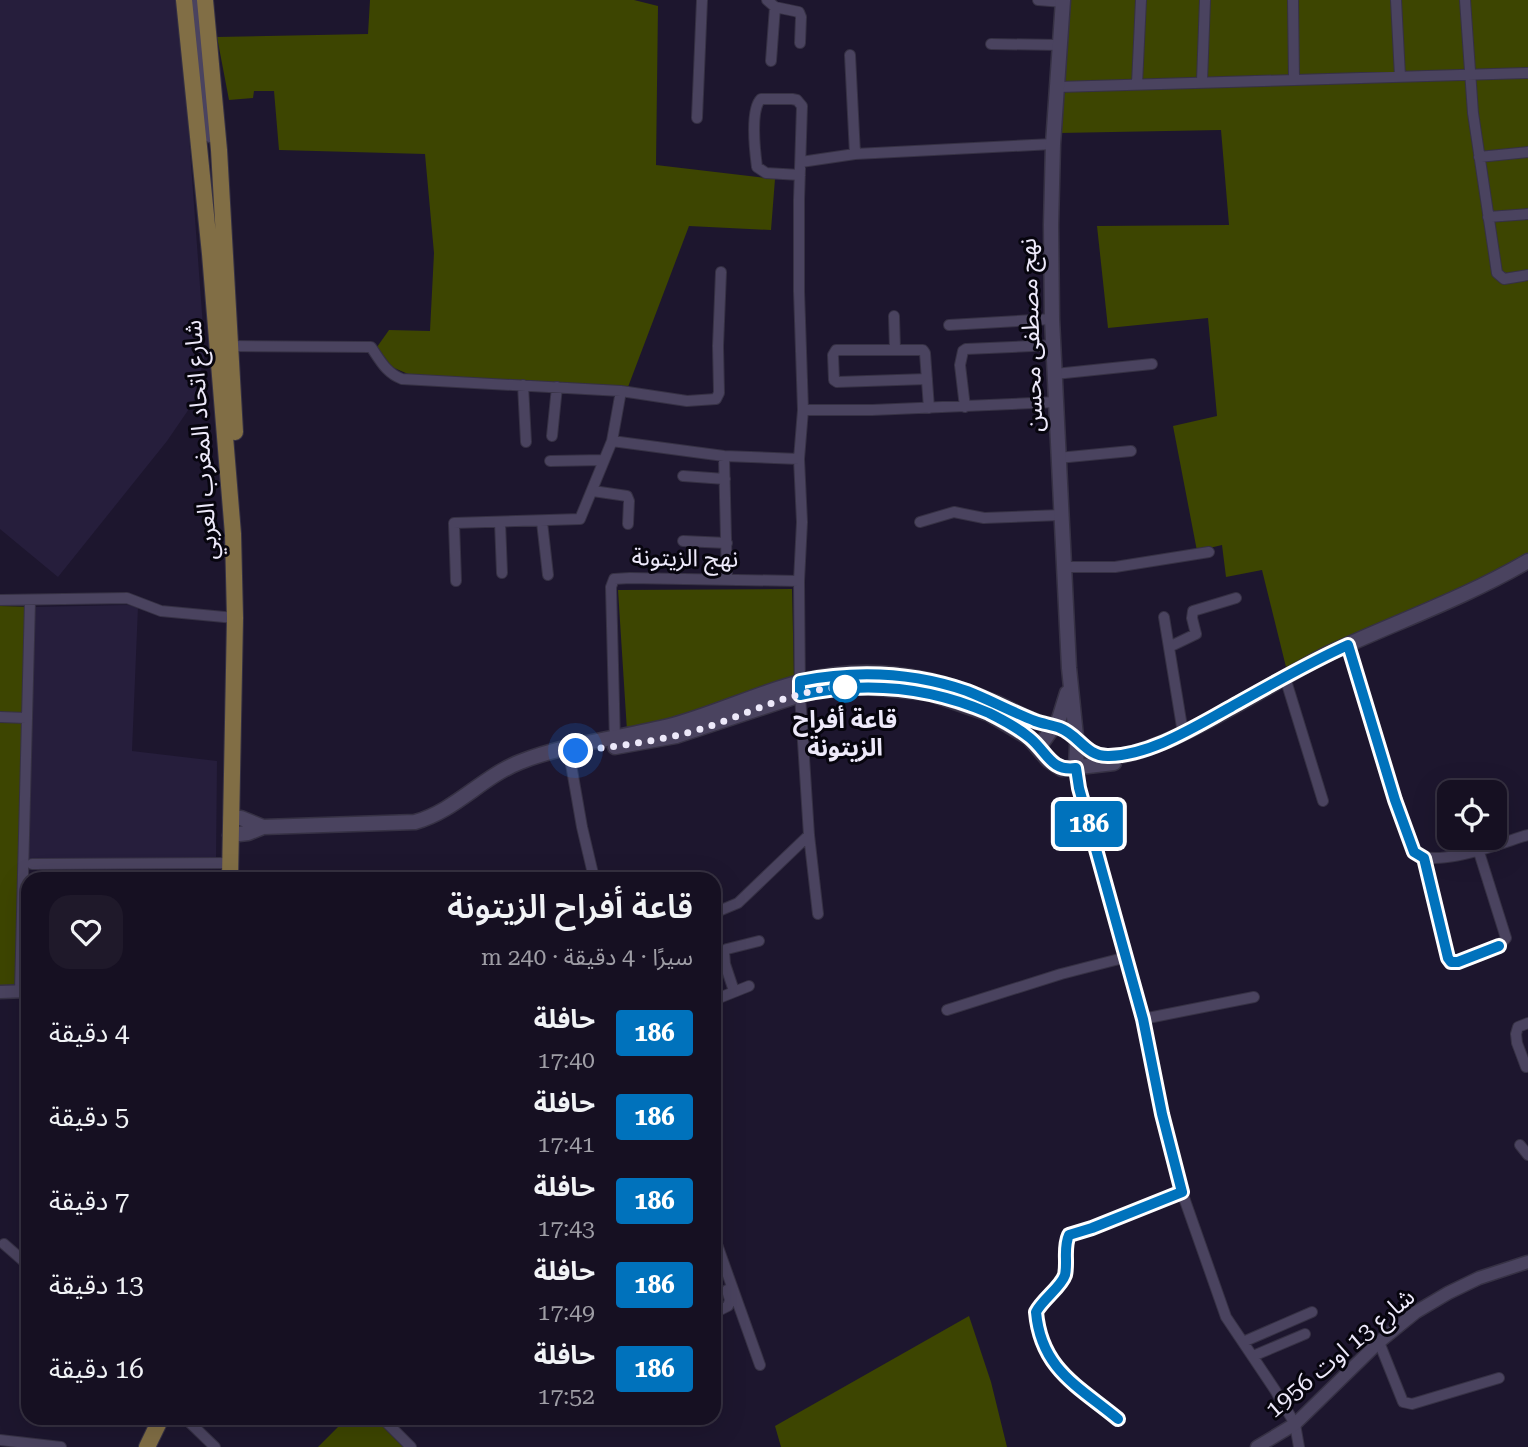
<!DOCTYPE html>
<html lang="ar">
<head>
<meta charset="utf-8">
<style>
  body { margin:0; font-family:"Roboto Serif","Noto Sans Arabic",serif; background:#1f192a; color:#f1f3f6; direction:rtl; height:100vh; display:flex; flex-direction:column; font-size:26px; white-space:nowrap }
  * { box-sizing:border-box; margin:0 }
  p { font-size:23px; color:#9e9da5 }
  .icon { flex:none; width:38px; height:38px; fill:none; stroke:currentColor; stroke-width:2; stroke-linecap:round; stroke-linejoin:round }
  .map { position:relative; flex:1; overflow:hidden; direction:ltr }
  .details { position:absolute; left:21px; top:872px; width:700px; height:553px; display:flex; flex-direction:column; background:#161022; border-radius:21px; box-shadow:0 7px 28px #0002,0 0 0 2px #353040; direction:rtl }
  .details>* { flex:none }
  .badge { padding:0 14px; border-radius:5px; font-size:24px; line-height:46px }
  .buttons { position:absolute; left:1437px; top:780px; display:grid; gap:14px }
  .buttons a { display:grid; place-items:center; width:70px; height:70px; border-radius:14px; background:#161022; box-shadow:0 7px 28px #0002,0 0 0 2px #353040; font-size:35px }
  .you { position:absolute; width:35px; height:35px; margin:-18px; border:5px solid #fff; border-radius:50%; background:#1a73e8; box-shadow:0 0 0 10px #1a73e833 }
  .map>.badge { position:absolute; translate:-50% -50%; box-shadow:0 0 0 4px #fff }
  .round { display:grid; place-items:center; flex:none; width:74px; height:74px; border-radius:21px; background:#1f192a }
  .overview { display:flex; align-items:center; justify-content:space-between; height:119px; padding:0 28px }
  h1 { font-size:33px; font-weight:600; line-height:52px }
  ul { padding:0; list-style:none }
  li { display:flex; align-items:center; gap:21px; height:84px; padding:0 28px }
  li div { flex:1 }
  li b { display:block; font-size:26px }
  li em { font-style:normal }
  li .badge { min-width:77px; font-weight:700; text-align:center }
  .map>svg:first-child { display:block }
</style>
</head>
<body>
<div class="map">
<svg width="1528" height="1447" viewBox="0 0 1528 1447">
  <rect width="100%" height="100%" fill="#1d162e"/>
  <!-- built -->
  <path fill="#261e3c" d="M 0,0 L 177,0 L 183,55 L 205,354 L 193,403 L 167,441 L 58,577 L 0,529 Z
    M 128,605 L 138,607 L 132,751 L 217,761 L 216,864 L 28,866 L 34,607 Z"/>
  <!-- green -->
  <path fill="#3d4501" d="M 370,0 L 634,0 L 658,6 L 656,165 L 775,179 L 771,230 L 689,226 L 628,387 L 408,374 L 392,367 L 377,347 L 389,330 L 430,331 L 434,253 L 425,154 L 279,150 L 274,91 L 254,91 L 253,98 L 229,100 L 217,37 L 368,34 Z
    M 1069,0 L 1528,0 L 1528,556 L 1408,617 L 1324,648 L 1286,667 L 1262,570 L 1226,577 L 1222,545 L 1197,551 L 1173,426 L 1217,416 L 1208,318 L 1108,328 L 1097,226 L 1229,225 L 1221,130 L 1059,133 Z
    M 792,589 L 794,677 L 690,716 L 627,731 L 618,590 Z
    M 0,606 L 34,607 L 26,986 L 0,986 Z
    M 969,1316 L 991,1382 L 1007,1447 L 781,1447 L 775,1426 Z
    M 347,1418 L 376,1418 L 404,1447 L 318,1447 Z"/>
  <g fill="none" stroke-linecap="round" stroke-linejoin="round">
    <!-- minor casing -->
    <g stroke="#363144" stroke-width="12">
      <path id="minor" d="M 767,0 L 775,7 L 799,12 L 801,17 L 800,43
        M 1038,0 L 1063,2
        M 1293,0 L 1294,79
        M 1396,0 L 1400,76
        M 1465,0 L 1473,113 L 1497,273 L 1504,279 L 1528,275
        M 991,44 L 1060,45
        M 850,55 L 855,154
        M 771,61 L 775,7
        M 1202,81 L 1205,0
        M 1137,84 L 1141,0
        M 1058,87 L 1528,73
        M 697,118 L 702,0
        M 1479,157 L 1528,152
        M 801,162 L 855,154 L 1053,144
        M 800,175 L 766,173 L 757,167 C 755,152 750,109 761,99 L 792,99 L 797,100 L 802,106 L 799,200 L 799,291 L 803,410 L 799,459 L 802,522 L 799,581 L 800,695 L 809,835 L 818,914
        M 1488,217 L 1528,214
        M 894,316 L 895,349
        M 949,325 L 1052,319
        M 229,346 L 371,347 C 380,360 386,373 402,379 L 621,391 L 687,401 L 716,399 L 719,393 L 718,346 L 721,272
        M 1055,374 L 1152,364
        M 927,379 L 837,382 L 834,380 L 833,355 L 836,350 L 923,350 L 925,353 L 929,408
        M 523,385 L 526,442
        M 965,407 L 960,365 L 963,351 L 966,349 L 1054,345
        M 803,410 L 872,410 L 1056,402
        M 552,436 L 557,387
        M 612,441 L 724,456 L 799,459
        M 724,456 L 727,580
        M 1058,458 L 1131,451
        M 550,461 L 604,460
        M 683,476 L 725,479
        M 593,491 L 627,496 L 629,501 L 628,524
        M 500,522 L 502,573
        M 542,522 L 548,575
        M 920,522 L 954,512 L 984,518 L 1061,515
        M 683,541 L 727,543
        M 1065,567 L 1115,567 L 1209,552
        M 456,581 L 454,523 L 580,519 L 612,441 L 621,391
        M 0,600 L 127,598 L 161,611 L 235,618
        M 1164,617 L 1183,733
        M 1348,645 L 1378,750 L 1414,852 C 1434,870 1503,842 1528,835
        M 1169,647 L 1196,634 L 1192,618 L 1193,611 L 1236,598
        M 1287,684 L 1323,801
        M 0,717 L 26,718
        M 615,743 L 611,587 L 614,579 L 630,578 L 799,581
        M 568,747 L 582,827 L 594,878
        M 1076,768 L 1079,788 L 1143,1019 L 1162,1114 L 1182,1192 L 1226,1317 L 1275,1390 L 1295,1424 L 1299,1447
        M 1424,858 L 1448,958 L 1451,962 C 1467,963 1497,951 1506,938 L 1478,849
        M 32,864 L 231,863
        M 714,913 L 738,903 L 809,835
        M 734,991 L 725,964 L 724,951 L 727,949 L 759,941
        M 20,992 L 30,601
        M 714,1000 L 749,986
        M 947,1010 L 1061,974 L 1127,957
        M 1143,1019 L 1254,997
        M 1526,1067 L 1517,1043 L 1516,1034 L 1518,1027 L 1528,1023
        M 1520,1145 L 1528,1155
        M 714,1236 L 760,1365
        M 4,1244 L 28,1265
        M 714,1313 L 728,1306 L 730,1300 L 727,1290
        M 1243,1342 L 1312,1312
        M 1379,1342 L 1403,1402 L 1412,1404 L 1499,1378
        M 1253,1356 L 1305,1334
        M 185,1418 L 215,1447
        M 382,1418 L 411,1447
        M 1118,1419 C 1078,1386 1041,1369 1036,1312 C 1043,1300 1054,1293 1061,1282 C 1068,1271 1066,1251 1067,1238 L 1069,1235 L 1182,1192
        M 0,1440 L 61,1447"/>
    </g>
    <!-- tertiary casing -->
    <g stroke="#363144" stroke-width="15">
      <path id="tertiary" d="M 196,0 L 210,136
        M 0,992 L 28,991
        M 1257,1447 L 1295,1424 L 1379,1342 L 1416,1312 L 1448,1293 L 1479,1278 L 1528,1262"/>
    </g>
    <!-- secondary casing -->
    <g stroke="#363144" stroke-width="17">
      <path id="secondary" d="M 1063,0 L 1053,144 L 1051,225 L 1052,319 L 1069,668 L 1077,746 L 1076,768
        M 615,747 L 676,736 L 800,695 L 833,687 L 866,687 L 928,693 L 989,714 L 1029,738 L 1048,760 L 1062,769 L 1114,763
        M 1039,747 L 1059,719 L 1067,693
        M 231,818 L 241,818 L 263,827
        M 230,835 L 248,833 L 263,827 L 415,822 C 455,811 482,777 520,762 C 568,743 622,738 673,725 C 727,710 778,683 834,675 C 888,667 945,681 994,702 C 1009,708 1023,717 1038,722 C 1046,725 1054,725 1061,728 C 1077,734 1083,752 1100,756 C 1149,766 1277,679 1325,655 C 1393,623 1463,599 1528,561"/>
    </g>
    <!-- primary casing -->
    <g stroke="#363144" stroke-width="18">
      <path id="primary" d="M 184,0 L 210,254 L 233,534 L 235,618 L 230,878
        M 205,0 L 219,150 L 235,432
        M 147,1447 L 161,1418"/>
    </g>
    <!-- minor -->
    <use href="#minor" stroke="#4a435f" stroke-width="10"/>
    <!-- tertiary -->
    <use href="#tertiary" stroke="#4a435f" stroke-width="12"/>
    <!-- secondary -->
    <use href="#secondary" stroke="#4a435f" stroke-width="14"/>
    <!-- primary -->
    <use href="#primary" stroke="#816e45" stroke-width="16"/>
  </g>
  <g fill="none" stroke-linecap="round" stroke-linejoin="round">
    <!-- line casing -->
    <g stroke="#fff" stroke-width="16">
      <path id="line" d="M 1118,1419 C 1078,1386 1041,1369 1036,1312 C 1043,1299 1061,1287 1065,1275 C 1068,1262 1063,1248 1069,1235 L 1092,1228 L 1182,1192 L 1162,1114 L 1143,1019 L 1079,788 L 1076,768 C 1051,772 1047,752 1030,738 C 1018,728 1003,720 989,713 C 929,687 864,681 800,695 L 800,681 C 856,670 912,672 967,691 C 990,700 1012,712 1035,721 C 1043,724 1052,725 1060,728 C 1079,735 1086,757 1109,756 C 1151,755 1196,726 1231,707 C 1270,685 1308,663 1348,645 L 1395,800 L 1414,852 L 1424,858 L 1448,958 L 1451,962 L 1458,962 L 1499,946"/>
    </g>
    <!-- line -->
    <use href="#line" stroke="#0072bc" stroke-width="10"/>
    <!-- walk -->
    <path stroke="#ede9fa" stroke-width="7" stroke-dasharray="0 12.6" d="M 576,751 C 620,746 662,741 704,728 C 752,713 798,687 850,687 L 845,687"/>
  </g>
  <!-- markers -->
  <circle fill="#fff" stroke="#0072bc" stroke-width="3.5" cx="845" cy="687" r="14"/>
  <g text-anchor="middle" stroke-width="6" stroke-linejoin="round" paint-order="stroke">
    <!-- street labels -->
    <g font-size="24" fill="#ede9fa" stroke="#07050e">
      <text transform="translate(1031 335) rotate(-92)" y="8">نهج مصطفى محسن</text>
      <text transform="translate(201 440) rotate(-94)" y="8">شارع اتحاد المغرب العربي</text>
      <text transform="translate(685 558) rotate(1)" y="8">نهج الزيتونة</text>
      <text transform="translate(1340 1353) rotate(-40)" y="8">شارع 13 اوت 1956</text>
    </g>
    <!-- stop labels -->
    <g font-size="24" font-weight="bold" fill="#ede9fa" stroke="#07050e">
      <text x="845" y="728">قاعة أفراح<tspan x="845" dy="28">الزيتونة</tspan></text>
    </g>
  </g>
</svg>
<div class="buttons">
<a><svg class="icon" aria-label="locate" viewBox="0 0 24 24"><circle cx="12" cy="12" r="6"/><path d="M12 2v4M12 18v4M2 12h4M18 12h4"/></svg></a>
</div>
<div class="you" style="left:576px;top:751px"></div>
<b class="badge" style="left:1089px;top:824px;background:#0072bc;color:#fff">186</b>
<section class="details">
<div class="overview"><div><h1>قاعة أفراح الزيتونة</h1><p>سيرًا · 4 دقيقة · 240 m</p></div><a class="round"><svg class="icon" aria-label="heart" viewBox="0 0 24 24"><path d="M12 20l-8-8c-3-5 5-10 8-4 3-6 11-1 8 4z"/></svg></a></div>
<ul>
<li><span class="badge" style="background:#0072bc;color:#fff">186</span><div><b>حافلة</b><p>17:40</p></div><em>4 دقيقة</em></li>
<li><span class="badge" style="background:#0072bc;color:#fff">186</span><div><b>حافلة</b><p>17:41</p></div><em>5 دقيقة</em></li>
<li><span class="badge" style="background:#0072bc;color:#fff">186</span><div><b>حافلة</b><p>17:43</p></div><em>7 دقيقة</em></li>
<li><span class="badge" style="background:#0072bc;color:#fff">186</span><div><b>حافلة</b><p>17:49</p></div><em>13 دقيقة</em></li>
<li><span class="badge" style="background:#0072bc;color:#fff">186</span><div><b>حافلة</b><p>17:52</p></div><em>16 دقيقة</em></li>
</ul>
</section>
</div>
</body>
</html>
